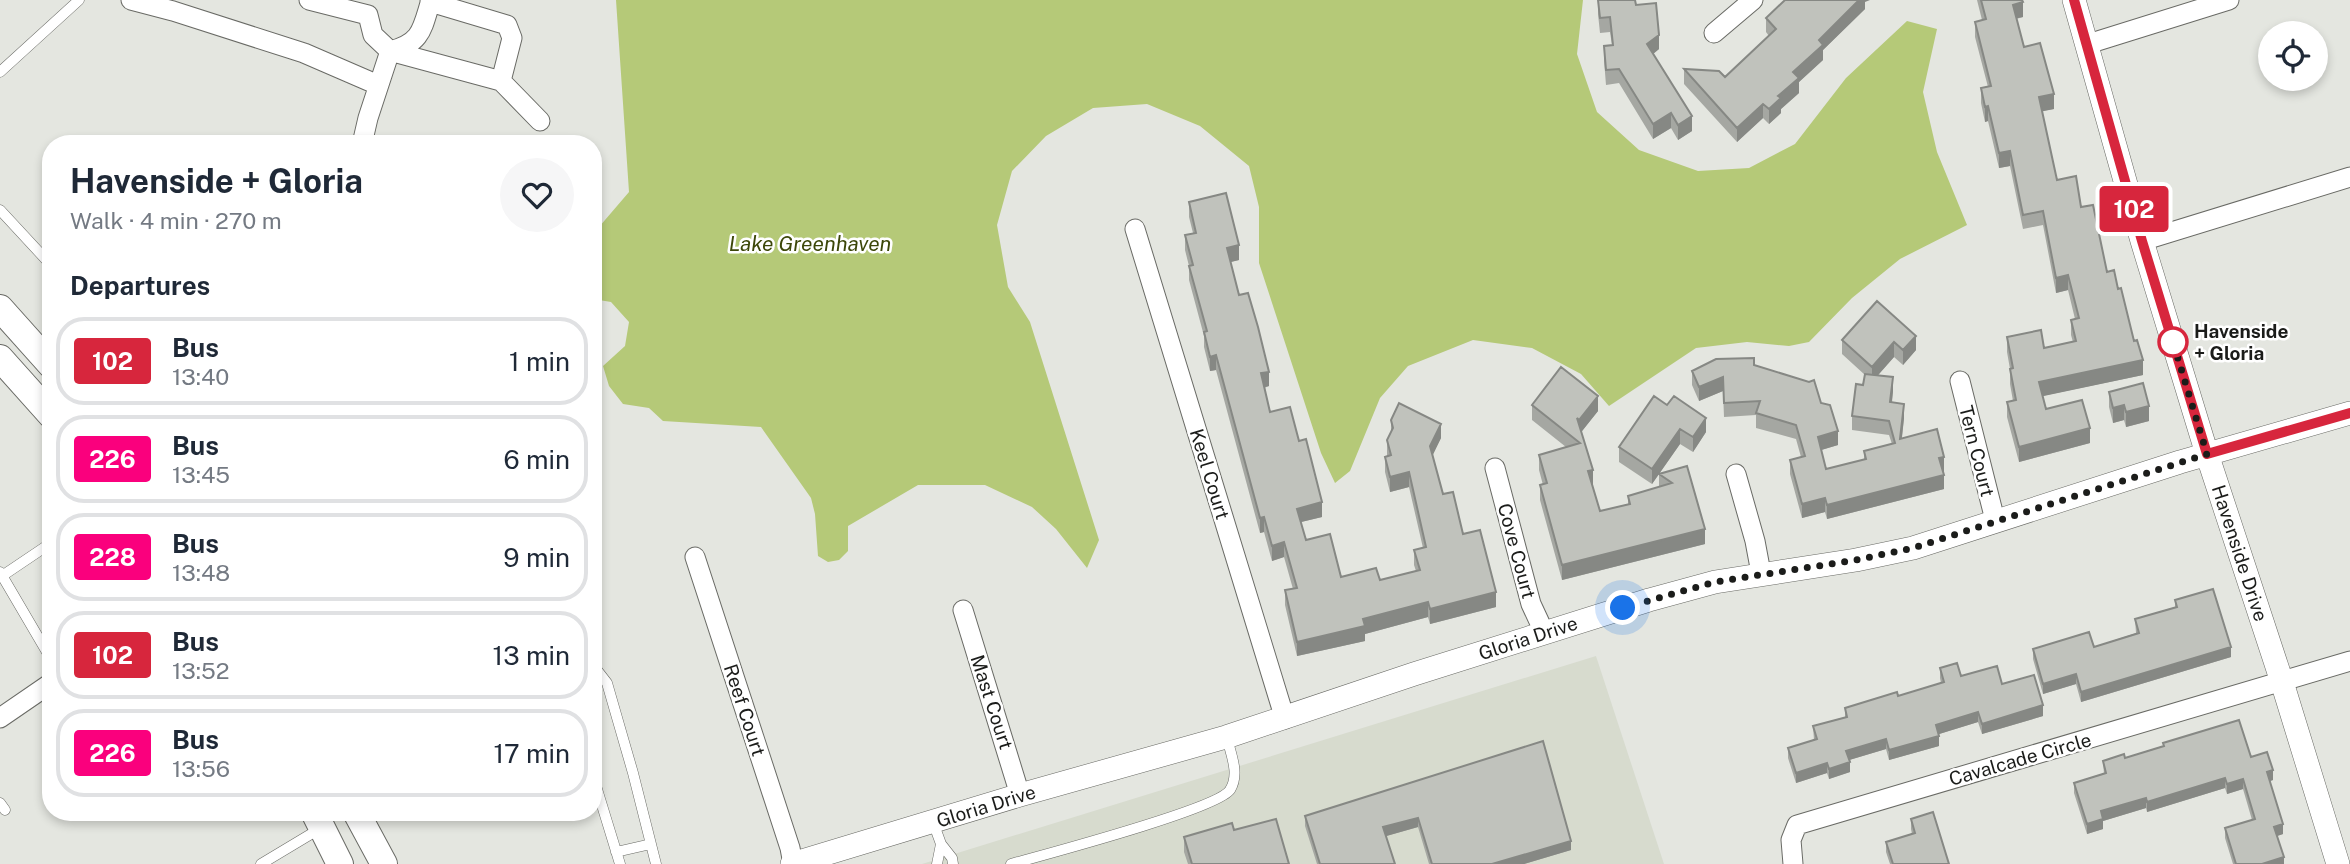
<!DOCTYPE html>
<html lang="en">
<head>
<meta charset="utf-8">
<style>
  body { margin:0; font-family:"Public Sans",sans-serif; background:#f6f6f7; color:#1f2937; height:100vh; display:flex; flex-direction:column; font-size:26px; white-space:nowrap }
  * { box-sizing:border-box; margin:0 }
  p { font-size:23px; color:#747a83 }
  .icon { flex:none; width:38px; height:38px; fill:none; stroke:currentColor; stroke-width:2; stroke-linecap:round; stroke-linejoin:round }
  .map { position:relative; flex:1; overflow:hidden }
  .side { position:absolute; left:42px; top:135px; width:560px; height:686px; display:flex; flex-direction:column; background:#fff; border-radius:28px; box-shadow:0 4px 10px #0003 }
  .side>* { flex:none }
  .badge { padding:0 14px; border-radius:5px; font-size:24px; line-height:46px }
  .fabs { position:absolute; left:2258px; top:21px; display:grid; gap:14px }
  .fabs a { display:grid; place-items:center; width:70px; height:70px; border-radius:50%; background:#fff; box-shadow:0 4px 10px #0003; font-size:35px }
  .you { position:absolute; width:35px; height:35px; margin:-18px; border:5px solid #fff; border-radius:50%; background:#1a73e8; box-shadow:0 0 0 10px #1a73e833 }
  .map>.badge { position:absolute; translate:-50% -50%; box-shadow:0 0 0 4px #fff }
  h2 { padding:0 28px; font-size:26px; line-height:63px }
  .round { display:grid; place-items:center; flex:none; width:74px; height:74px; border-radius:37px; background:#f6f6f7 }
  .head { display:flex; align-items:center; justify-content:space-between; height:119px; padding:0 28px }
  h1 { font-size:33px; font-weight:700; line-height:52px }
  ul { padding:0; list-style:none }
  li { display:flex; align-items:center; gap:21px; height:88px; margin:0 14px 10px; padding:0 14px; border:4px solid #e0e1e3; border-radius:28px }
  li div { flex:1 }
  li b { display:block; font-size:26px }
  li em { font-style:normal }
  li .badge { min-width:77px; font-weight:700; text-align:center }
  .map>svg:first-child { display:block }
</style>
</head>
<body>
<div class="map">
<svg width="2350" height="864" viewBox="0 0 2350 864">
  <rect width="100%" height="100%" fill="#e4e6e0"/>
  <!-- built -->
  <path fill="#d7dbce" d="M 1596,656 L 1664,864 L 922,864 Z"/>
  <!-- water -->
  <path fill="#b5c978" d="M 616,0 L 1583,0 L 1577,54 L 1597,112 L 1639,150 L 1698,171 L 1749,168 L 1795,144 L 1846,78 L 1907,21 L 1937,29 L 1923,92 L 1937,152 L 1967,225 L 1900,259 L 1852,298 L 1809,342 L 1789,346 L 1747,342 L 1696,348 L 1609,406 L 1581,374 L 1532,348 L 1473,340 L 1408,366 L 1380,398 L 1350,471 L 1335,483 L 1321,453 L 1259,263 L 1259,207 L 1249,166 L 1200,126 L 1147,104 L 1093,108 L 1046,136 L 1012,171 L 997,225 L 1008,287 L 1030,322 L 1099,540 L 1087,568 L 1056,529 L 1032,507 L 985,485 L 918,485 L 848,526 L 848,551 L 839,560 L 828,562 L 818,556 L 815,514 L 811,498 L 761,427 L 663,421 L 649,408 L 623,404 L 609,386 L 603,366 L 625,346 L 629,322 L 611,302 L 593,299 L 593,234 L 629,192 Z"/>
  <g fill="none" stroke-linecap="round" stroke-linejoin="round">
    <!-- service casing -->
    <g stroke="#696a65" stroke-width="11">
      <path id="service" d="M 0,72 L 79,0
        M 0,210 L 51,265
        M 0,572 L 51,659
        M 2,576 L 51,543
        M 593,665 L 607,683 L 633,773 L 656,864
        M 593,776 L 620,864
        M 0,803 L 5,810
        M 933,822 L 941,844 L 952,858 L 953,864
        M 616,852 L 651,844
        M 261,864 L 321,828
        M 937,864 L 941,844
        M 1011,864 C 1043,855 1217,809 1230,790 C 1240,774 1231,755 1227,738"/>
    </g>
    <!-- minor casing -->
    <g stroke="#696a65" stroke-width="21">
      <path id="minor" d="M 131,0 L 173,11 L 304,53 L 378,85
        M 309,0 L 368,15 L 373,35 L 390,51 L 501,81 L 540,121
        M 430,2 L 507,25 L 512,38 L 501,81
        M 1714,33 L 1753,0
        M 2088,44 L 2229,0
        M 390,51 C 422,43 422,29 431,0
        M 362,144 L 368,118 L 390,51
        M 1135,229 L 1285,719
        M 2142,241 L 2350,177
        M 1960,381 L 1995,520
        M 1495,468 L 1531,604 L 1544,632
        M 1736,474 L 1755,541 L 1761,573
        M 695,557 L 790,848 L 793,864
        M 963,610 L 1020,795
        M 0,718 L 51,683
        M 1793,864 L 1791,840 L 1797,825 L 2350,661"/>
    </g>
    <!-- tertiary casing -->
    <g stroke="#696a65" stroke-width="24">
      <path id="tertiary" d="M 2074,0 L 2142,241 L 2207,454 L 2282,682 L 2338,864
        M 792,864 L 1020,795 L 1226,737 L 1414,674 L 1649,600 L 1715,582 L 1856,560 L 1913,548 L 2180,462 L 2350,413"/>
    </g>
    <!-- secondary casing -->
    <g stroke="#696a65" stroke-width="28">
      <path id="secondary" d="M 0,308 L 51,365
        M 0,358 L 51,415
        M 314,812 L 340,864
        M 356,812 L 384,864"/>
    </g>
    <!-- service -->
    <use href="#service" stroke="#fff" stroke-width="10"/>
    <!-- minor -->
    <use href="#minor" stroke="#fff" stroke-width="19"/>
    <!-- tertiary -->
    <use href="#tertiary" stroke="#fff" stroke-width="23"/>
    <!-- secondary -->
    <use href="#secondary" stroke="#fff" stroke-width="26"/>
  </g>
  <!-- wall -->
  <path fill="#a5a7a2" d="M 1598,0 L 1636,5 L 1659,49 L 1653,54 L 1692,131 L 1678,140 L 1671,128 L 1653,139 L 1619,83 L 1606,85 L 1604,60 L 1604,46 L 1612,45 L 1610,32 L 1600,33 L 1598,14 Z
    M 1977,0 L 2022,0 L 2023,17 L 2016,19 L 2024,47 L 2054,109 L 2042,111 L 2057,180 L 2081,207 L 2107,272 L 2143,375 L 2042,396 L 2046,409 L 2090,443 L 2019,462 L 2007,417 L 2007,402 L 2013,401 L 2010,384 L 2010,369 L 2007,352 L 2007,337 L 2044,348 L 2073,342 L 2071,335 L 2071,320 L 2075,319 L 2068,290 L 2056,293 L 2043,225 L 2023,229 L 2010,166 L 1999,168 L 1988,121 L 1985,122 L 1981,103 L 1981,88 L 1988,87 L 1975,37 L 1975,22 L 1982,20 Z
    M 1865,2 L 1865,9 L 1823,50 L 1823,60 L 1799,82 L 1799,93 L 1781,109 L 1781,113 L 1769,124 L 1763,118 L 1737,142 L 1684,84 L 1684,69 L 1725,77 L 1769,36 L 1766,32 L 1766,18 Z
    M 1189,202 L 1239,260 L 1230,262 L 1239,295 L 1269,386 L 1264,388 L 1270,412 L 1299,441 L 1322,517 L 1301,522 L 1306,540 L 1341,577 L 1380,580 L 1416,571 L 1414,565 L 1414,550 L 1423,548 L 1409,487 L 1390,492 L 1385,472 L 1385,457 L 1387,456 L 1387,440 L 1391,433 L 1391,420 L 1441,438 L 1432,455 L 1443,494 L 1463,534 L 1496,607 L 1430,624 L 1428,617 L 1365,634 L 1365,641 L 1297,656 L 1285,605 L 1285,590 L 1293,589 L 1284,557 L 1272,561 L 1264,532 L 1260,533 L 1216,370 L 1210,371 L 1204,347 L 1204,336 L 1189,280 L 1189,266 L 1185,250 L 1185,235 L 1193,233 L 1189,217 Z
    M 1877,301 L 1916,350 L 1903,365 L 1894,357 L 1878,375 L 1893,391 L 1892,403 L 1904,418 L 1902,438 L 1944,471 L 1943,471 L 1944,489 L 1827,519 L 1825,512 L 1802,518 L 1790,474 L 1790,460 L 1801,457 L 1796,439 L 1756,428 L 1756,415 L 1724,417 L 1723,391 L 1699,401 L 1692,385 L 1692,371 L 1754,365 L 1821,403 L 1838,445 L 1821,450 L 1826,469 L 1864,460 L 1864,451 L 1892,444 L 1889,435 L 1852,430 L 1852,416 L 1863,385 L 1865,375 L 1842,354 L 1842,340 Z
    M 2109,392 L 2149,421 L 2126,427 L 2124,420 L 2113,423 L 2109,407 Z
    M 1532,405 L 1598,411 L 1581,432 L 1593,484 L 1592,485 L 1600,511 L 1628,504 L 1628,496 L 1659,487 L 1659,474 L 1687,466 L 1705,544 L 1562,580 L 1540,500 L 1540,485 L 1543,485 L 1539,470 L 1539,455 L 1566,447 L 1532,420 Z
    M 1667,405 L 1706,432 L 1693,452 L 1680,444 L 1652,484 L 1619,462 L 1619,447 Z
    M 2175,600 L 2231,657 L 2081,702 L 2076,684 L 2043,694 L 2033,659 L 2033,649 L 2094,647 L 2136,633 L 2135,619 L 2175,607 Z
    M 1940,668 L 1961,676 L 2002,684 L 2043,716 L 1982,734 L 1978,722 L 1939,734 L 1939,746 L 1889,760 L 1886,749 L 1849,760 L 1850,772 L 1829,779 L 1827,773 L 1796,783 L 1788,758 L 1788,748 L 1814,740 L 1813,726 L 1845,717 L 1845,708 L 1898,696 L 1941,683 L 1940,678 Z
    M 1543,741 L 1571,850 L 1524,864 L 1429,864 L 1418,827 L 1386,836 L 1395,864 L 1317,864 L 1305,826 L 1305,816 Z
    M 2163,743 L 2251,757 L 2273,780 L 2270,781 L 2283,834 L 2277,836 L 2284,864 L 2233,864 L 2225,838 L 2225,828 L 2252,820 L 2243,789 L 2227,794 L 2225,788 L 2147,812 L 2146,808 L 2103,821 L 2103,829 L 2087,834 L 2074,793 L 2074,783 L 2104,774 L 2103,761 L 2125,758 L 2163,746 Z
    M 1911,819 L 1949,864 L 1890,864 L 1886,852 L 1886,842 L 1912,834 L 1911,829 Z
    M 1234,830 L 1289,864 L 1188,864 L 1184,852 L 1184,837 Z"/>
  <!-- shaded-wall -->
  <path fill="#868884" d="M 1859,0 L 1870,0 L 1865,2 L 1865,9 L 1823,50 L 1823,60 L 1799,82 L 1799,93 L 1781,109 L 1781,113 L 1769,124 L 1769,109 L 1778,96 L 1793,72 L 1819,40 Z
    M 2023,2 L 2023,17 L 2013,19 L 2013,5 Z
    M 1659,35 L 1659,49 L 1647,59 L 1647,44 Z
    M 2054,94 L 2054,109 L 2039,112 L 2039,97 Z
    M 1763,104 L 1763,118 L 1737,142 L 1737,128 Z
    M 1988,106 L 1988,121 L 1985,122 L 1985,107 Z
    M 1671,113 L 1671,128 L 1653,139 L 1653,124 Z
    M 1692,116 L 1692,131 L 1678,140 L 1678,125 Z
    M 2010,151 L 2010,166 L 1999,168 L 1999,153 Z
    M 1239,245 L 1239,260 L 1227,263 L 1227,248 Z
    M 2068,275 L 2068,290 L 2056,293 L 2056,278 Z
    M 1916,336 L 1916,350 L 1903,365 L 1903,350 Z
    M 1894,342 L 1894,357 L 1872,382 L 1872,367 Z
    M 1216,355 L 1216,370 L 1210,371 L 1210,357 Z
    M 2143,360 L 2143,375 L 2039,397 L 2039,382 Z
    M 1269,372 L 1269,386 L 1261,388 L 1261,373 Z
    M 1723,377 L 1723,391 L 1699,401 L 1699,387 Z
    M 1893,377 L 1893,391 L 1890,416 L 1890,402 Z
    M 1598,396 L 1598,411 L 1579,435 L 1579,420 Z
    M 1904,404 L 1904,418 L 1900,453 L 1900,439 Z
    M 2124,405 L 2124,420 L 2113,423 L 2113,408 Z
    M 2149,406 L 2149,421 L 2126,427 L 2126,412 Z
    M 1706,418 L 1706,432 L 1693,452 L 1693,437 Z
    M 1441,424 L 1441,438 L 1430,461 L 1430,446 Z
    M 2090,428 L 2090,443 L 2019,462 L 2019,447 Z
    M 1680,429 L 1680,444 L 1652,484 L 1652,469 Z
    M 1838,431 L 1838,445 L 1818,451 L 1818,437 Z
    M 1944,457 L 1944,471 L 1939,472 L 1939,458 Z
    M 1593,470 L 1593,484 L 1588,486 L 1588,471 Z
    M 1409,472 L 1409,487 L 1390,492 L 1390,477 Z
    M 1944,475 L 1944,489 L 1827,519 L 1827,505 Z
    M 1825,498 L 1825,512 L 1802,518 L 1802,504 Z
    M 1322,502 L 1322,517 L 1297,523 L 1297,509 Z
    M 1264,517 L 1264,532 L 1260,533 L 1260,518 Z
    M 1705,529 L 1705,544 L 1562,580 L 1562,565 Z
    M 1284,542 L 1284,557 L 1272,561 L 1272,546 Z
    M 1496,592 L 1496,607 L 1430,624 L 1430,609 Z
    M 1428,602 L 1428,617 L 1365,634 L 1365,641 L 1297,656 L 1297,642 L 1363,619 Z
    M 2231,647 L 2231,657 L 2081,702 L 2081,692 Z
    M 2076,674 L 2076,684 L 2043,694 L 2043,684 Z
    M 2043,705 L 2043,716 L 1982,734 L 1982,724 Z
    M 1978,712 L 1978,722 L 1936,735 L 1936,725 Z
    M 1939,736 L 1939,746 L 1889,760 L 1889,750 Z
    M 1886,739 L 1886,749 L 1846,761 L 1846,751 Z
    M 1850,762 L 1850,772 L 1829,779 L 1829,769 Z
    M 1827,763 L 1827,773 L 1796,783 L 1796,773 Z
    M 2273,770 L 2273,780 L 2267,782 L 2267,772 Z
    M 2225,778 L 2225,788 L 2147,812 L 2147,802 Z
    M 2243,779 L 2243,789 L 2227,794 L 2227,784 Z
    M 2146,798 L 2146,808 L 2103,821 L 2103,829 L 2087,834 L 2087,824 L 2101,811 Z
    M 1418,818 L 1418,827 L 1383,837 L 1383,827 Z
    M 2283,824 L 2283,834 L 2274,837 L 2274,827 Z
    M 1571,841 L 1571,850 L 1524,864 L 1492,864 Z
    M 2284,857 L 2284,864 L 2262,864 Z"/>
  <!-- building -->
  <path fill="#c0c2bc" stroke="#868884" stroke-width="2" d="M 1598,0 L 1635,0 L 1636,5 L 1656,3 L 1659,35 L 1647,44 L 1692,116 L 1678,125 L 1671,113 L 1653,124 L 1619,69 L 1606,70 L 1604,46 L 1613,45 L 1610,17 L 1600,18 Z
    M 1785,0 L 1859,0 L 1819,40 L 1823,45 L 1793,72 L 1799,78 L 1778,96 L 1781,98 L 1769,109 L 1763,104 L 1737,128 L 1684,69 L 1719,71 L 1725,77 L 1776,29 L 1766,18 Z
    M 1981,0 L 2022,0 L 2023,2 L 2013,5 L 2024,47 L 2040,43 L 2054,94 L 2039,97 L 2057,180 L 2076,176 L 2081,207 L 2093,205 L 2107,272 L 2114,270 L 2118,289 L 2121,288 L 2134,341 L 2137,340 L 2143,360 L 2039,382 L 2046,409 L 2082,400 L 2090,428 L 2019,447 L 2007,402 L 2016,400 L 2010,369 L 2013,368 L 2007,337 L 2041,330 L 2044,348 L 2076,341 L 2071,320 L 2079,318 L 2068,275 L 2056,278 L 2043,211 L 2023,215 L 2010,151 L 1999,153 L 1988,106 L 1985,107 L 1981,88 L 1991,86 L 1975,22 L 1986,19 Z
    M 1226,193 L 1239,245 L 1227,248 L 1239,295 L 1248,293 L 1258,327 L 1269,372 L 1261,373 L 1270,412 L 1290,407 L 1299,441 L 1306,439 L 1322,502 L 1297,509 L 1306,540 L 1330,534 L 1341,577 L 1376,568 L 1380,580 L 1420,570 L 1414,550 L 1426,547 L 1409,472 L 1390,477 L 1385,457 L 1391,455 L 1387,440 L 1393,428 L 1391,420 L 1399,403 L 1441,424 L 1430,446 L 1443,494 L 1453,492 L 1463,534 L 1480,530 L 1496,592 L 1430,609 L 1428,602 L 1363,619 L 1365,626 L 1297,642 L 1285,590 L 1297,588 L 1284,542 L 1272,546 L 1264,517 L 1260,518 L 1216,355 L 1210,357 L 1204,332 L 1207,331 L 1189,266 L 1193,265 L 1185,235 L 1196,233 L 1189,202 Z
    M 1877,301 L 1916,336 L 1903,350 L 1894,342 L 1872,367 L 1842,340 Z
    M 1754,358 L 1754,365 L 1809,382 L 1814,380 L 1821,403 L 1830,405 L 1838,431 L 1818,437 L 1826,469 L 1866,459 L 1864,451 L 1895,443 L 1889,421 L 1852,416 L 1856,384 L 1863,385 L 1865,374 L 1893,377 L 1890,402 L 1904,404 L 1900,439 L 1937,429 L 1944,457 L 1939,458 L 1944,475 L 1827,505 L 1825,498 L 1802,504 L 1790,460 L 1805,456 L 1796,425 L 1756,413 L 1760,401 L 1724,403 L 1723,377 L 1699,387 L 1692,371 L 1716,359 Z
    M 1561,367 L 1598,396 L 1579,420 L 1577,418 L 1593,470 L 1588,471 L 1600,511 L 1630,504 L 1628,496 L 1672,483 L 1659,474 L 1687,466 L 1705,529 L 1562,565 L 1540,485 L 1547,483 L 1539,455 L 1580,443 L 1532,405 Z
    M 2143,383 L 2149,406 L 2126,412 L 2124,405 L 2113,408 L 2109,392 Z
    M 1654,396 L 1667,405 L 1674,396 L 1706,418 L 1693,437 L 1680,429 L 1652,469 L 1619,447 Z
    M 2213,589 L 2231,647 L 2081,692 L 2076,674 L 2043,684 L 2033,649 L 2089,632 L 2094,647 L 2139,633 L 2135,619 L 2177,607 L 2175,600 Z
    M 1957,663 L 1961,676 L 1997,666 L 2002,684 L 2034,675 L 2043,705 L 1982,724 L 1978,712 L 1936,725 L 1939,736 L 1889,750 L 1886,739 L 1846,751 L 1850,762 L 1829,769 L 1827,763 L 1796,773 L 1788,748 L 1817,739 L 1813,726 L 1847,717 L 1845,708 L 1897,692 L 1898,696 L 1944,682 L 1940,668 Z
    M 2239,720 L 2251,757 L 2267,752 L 2273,770 L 2267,772 L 2283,824 L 2274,827 L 2284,857 L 2262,864 L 2236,864 L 2225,828 L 2255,819 L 2243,779 L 2227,784 L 2225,778 L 2147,802 L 2146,798 L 2101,811 L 2103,819 L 2087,824 L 2074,783 L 2106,773 L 2103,761 L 2124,754 L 2125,758 L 2164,746 L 2163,743 Z
    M 1543,741 L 1571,841 L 1492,864 L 1432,864 L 1418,818 L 1383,827 L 1395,864 L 1320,864 L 1305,816 Z
    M 1933,812 L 1949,864 L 1893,864 L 1886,842 L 1915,833 L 1911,819 Z
    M 1276,819 L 1289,864 L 1192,864 L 1184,837 L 1232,823 L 1234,830 Z"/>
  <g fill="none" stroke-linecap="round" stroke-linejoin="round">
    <!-- line casing -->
    <g stroke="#fff" stroke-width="16">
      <path id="line" d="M 2074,0 L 2142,241 L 2207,454 L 2350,413"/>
    </g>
    <!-- line -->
    <use href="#line" stroke="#d7263d" stroke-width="10"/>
    <!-- walk -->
    <path stroke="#1b1c1a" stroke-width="7" stroke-dasharray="0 12.6" d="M 1623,608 L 1715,582 L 1856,560 L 1913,548 L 2207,454 L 2173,342"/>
  </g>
  <!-- markers -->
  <circle fill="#fff" stroke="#d7263d" stroke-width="3.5" cx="2173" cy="342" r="14"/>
  <g text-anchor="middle" stroke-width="5" stroke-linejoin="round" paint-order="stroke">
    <!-- stop labels -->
    <g font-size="19" font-weight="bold" fill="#1b1c1a" stroke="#fff" text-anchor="start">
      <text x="2194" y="338">Havenside<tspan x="2194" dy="22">+ Gloria</tspan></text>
    </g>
    <!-- street labels -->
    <g font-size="19" fill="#1b1c1a" stroke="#fff">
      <text transform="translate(1977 451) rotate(76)" y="7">Tern Court</text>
      <text transform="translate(1210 474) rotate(73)" y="7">Keel Court</text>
      <text transform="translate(1517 551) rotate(75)" y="7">Cove Court</text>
      <text transform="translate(2240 553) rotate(72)" y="7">Havenside Drive</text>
      <text transform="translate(1528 638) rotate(-18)" y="7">Gloria Drive</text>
      <text transform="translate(992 702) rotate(72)" y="7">Mast Court</text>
      <text transform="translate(745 710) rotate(72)" y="7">Reef Court</text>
      <text transform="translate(2020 759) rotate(-16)" y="7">Cavalcade Circle</text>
      <text transform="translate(986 806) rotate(-17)" y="7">Gloria Drive</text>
    </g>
    <!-- water labels -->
    <g font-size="21" font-style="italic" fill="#3c4709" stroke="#fff">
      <text x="810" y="251">Lake Greenhaven</text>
    </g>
  </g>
</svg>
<div class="fabs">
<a><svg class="icon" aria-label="locate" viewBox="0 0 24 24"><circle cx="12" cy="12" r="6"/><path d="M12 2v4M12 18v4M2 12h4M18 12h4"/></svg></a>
</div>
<div class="you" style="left:1623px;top:608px"></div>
<b class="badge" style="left:2134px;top:209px;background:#d7263d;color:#fff">102</b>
<section class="side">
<div class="head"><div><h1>Havenside + Gloria</h1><p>Walk · 4 min · 270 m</p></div><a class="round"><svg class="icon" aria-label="heart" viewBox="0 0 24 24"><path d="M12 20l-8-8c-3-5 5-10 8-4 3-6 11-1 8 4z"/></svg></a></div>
<h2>Departures</h2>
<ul>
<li><span class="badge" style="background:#d7263d;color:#fff">102</span><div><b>Bus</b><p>13:40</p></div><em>1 min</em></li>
<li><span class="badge" style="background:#fa007d;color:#fff">226</span><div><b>Bus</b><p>13:45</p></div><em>6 min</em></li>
<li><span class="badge" style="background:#fa007d;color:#fff">228</span><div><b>Bus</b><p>13:48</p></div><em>9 min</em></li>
<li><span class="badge" style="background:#d7263d;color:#fff">102</span><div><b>Bus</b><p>13:52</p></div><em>13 min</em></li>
<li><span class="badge" style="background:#fa007d;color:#fff">226</span><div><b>Bus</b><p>13:56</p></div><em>17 min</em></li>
</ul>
</section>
</div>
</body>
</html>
